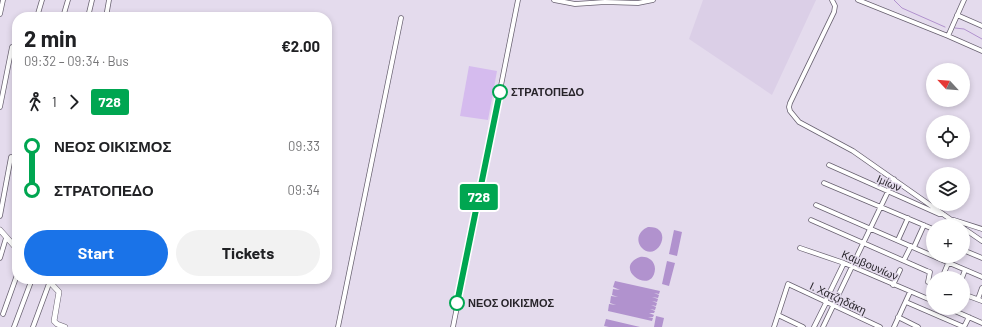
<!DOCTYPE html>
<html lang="en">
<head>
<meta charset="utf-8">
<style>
  body { margin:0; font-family:Barlow,sans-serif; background:#f2f2f2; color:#202124; height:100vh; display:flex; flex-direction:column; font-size:15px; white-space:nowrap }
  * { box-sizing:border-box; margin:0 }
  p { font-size:13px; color:#757577 }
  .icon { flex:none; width:22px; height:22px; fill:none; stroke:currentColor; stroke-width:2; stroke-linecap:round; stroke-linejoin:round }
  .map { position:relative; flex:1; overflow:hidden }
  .drawer { position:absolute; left:12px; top:12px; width:320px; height:272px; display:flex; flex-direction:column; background:#fff; border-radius:16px; box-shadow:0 2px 6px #0003 }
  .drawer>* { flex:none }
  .badge { padding:0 8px; border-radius:3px; font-size:14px; line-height:26px }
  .needle { width:26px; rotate:296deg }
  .fabs { position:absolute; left:926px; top:63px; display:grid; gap:8px }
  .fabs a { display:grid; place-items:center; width:44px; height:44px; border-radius:50%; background:#fff; box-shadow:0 2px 6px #0003; font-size:20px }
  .map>.badge { position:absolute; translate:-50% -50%; box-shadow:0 0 0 2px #fff }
  .legs { display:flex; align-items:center; gap:6px; height:44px; padding:0 12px; font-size:13px }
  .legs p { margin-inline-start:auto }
  .overview { display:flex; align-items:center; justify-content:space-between; height:68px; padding:0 12px }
  h1 { font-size:22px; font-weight:700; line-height:30px }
  .primary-button { display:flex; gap:8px; margin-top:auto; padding:8px 12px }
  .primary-button a { flex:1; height:46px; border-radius:24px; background:#1a73e8; color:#fff; font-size:16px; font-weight:700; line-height:46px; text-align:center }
  .primary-button a+a { background:#f2f2f2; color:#202124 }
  ul { padding:0 12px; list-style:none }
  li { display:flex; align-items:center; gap:14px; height:44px; font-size:15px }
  li i { display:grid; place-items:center; width:6px; height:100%; margin:0 5px; background:currentColor }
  li i::after { content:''; width:10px; height:10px; margin:-5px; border:3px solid; border-radius:50%; background:#fff }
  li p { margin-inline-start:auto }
  li:first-child i { background:linear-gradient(#0000 50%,currentColor 0) }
  li:last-child i { background:linear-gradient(currentColor 50%,#0000 0) }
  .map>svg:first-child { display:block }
</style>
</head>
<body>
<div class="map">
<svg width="982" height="327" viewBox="0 0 982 327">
  <rect width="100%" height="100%" fill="#e4dbed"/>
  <!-- built -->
  <path fill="#dbcfe7" d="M 703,0 L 816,0 L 772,95 L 689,39 Z"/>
  <!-- green -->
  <path fill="#d5bbee" d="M 469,66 L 497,71 L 488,120 L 460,116 Z"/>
  <!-- water -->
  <path fill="#b192ce" d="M 648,227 C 676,226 657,265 641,247 C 635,239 640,230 648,227 Z
    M 674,230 L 682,232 L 677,256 L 669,254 Z
    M 640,257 C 648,256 655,261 655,269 C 653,297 611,268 640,257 Z
    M 667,261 L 675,263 L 669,286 L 662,284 Z
    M 615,281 L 660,291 L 659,294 L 654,293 L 659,295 L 658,298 L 652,297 L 658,299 L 657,302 L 652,301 L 657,303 L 656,306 L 651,305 L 656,307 L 655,310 L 650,309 L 655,311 L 654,313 L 649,313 L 654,315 L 653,317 L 648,317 L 653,318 L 652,321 L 608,311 L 609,304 L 616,305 L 610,303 L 611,296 L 618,297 L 612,295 L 613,289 L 620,290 L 613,287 Z
    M 656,316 L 664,318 L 662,327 L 654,327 Z
    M 606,319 L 640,327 L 609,327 L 604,326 Z"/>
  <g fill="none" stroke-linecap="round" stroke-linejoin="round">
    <!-- stream -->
    <path stroke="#b192ce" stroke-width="1" d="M 894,0 L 902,8 L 945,27
      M 955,28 L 964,29 L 982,39"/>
    <!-- minor casing -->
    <g stroke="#686170" stroke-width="5.5">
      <path id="minor" d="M 554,0 L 575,4 L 605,2 L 638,3 L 653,0
        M 832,0 L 835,6 L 834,12 L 790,103 L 789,107 L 790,111 L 799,122 L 853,151 L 960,226
        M 858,0 L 948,36 L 982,51
        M 0,14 L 3,0
        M 957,15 L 982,26
        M 37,17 L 42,0
        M 63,17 L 68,0
        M 88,17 L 92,0
        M 106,17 L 109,0
        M 948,36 L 964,0
        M 0,107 L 12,47
        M 829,165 L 939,214 L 943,214
        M 824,183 L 933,229
        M 816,205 L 933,256
        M 0,216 L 11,157
        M 811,220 L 927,271 L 930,272 L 928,282 L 933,284
        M 954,220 L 982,229
        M 963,228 L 982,241
        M 898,240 L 908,218
        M 914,247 L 924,225
        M 800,248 L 844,263 L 933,301
        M 963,250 L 982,258
        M 933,256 L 982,277
        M 0,258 L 6,238
        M 904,260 L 911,246
        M 942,278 L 951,256
        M 962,278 L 965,270
        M 893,285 L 900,270
        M 963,294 L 982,301
        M 978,299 L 982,288
        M 825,302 L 844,263
        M 906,302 L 964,327
        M 948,308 L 982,323
        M 3,314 L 17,275
        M 778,315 L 803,327
        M 898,317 L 918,327
        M 14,327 L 32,279
        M 33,327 L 50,281
        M 338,327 L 401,18
        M 453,327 L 518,0
        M 774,327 L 788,284 L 880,327
        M 814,327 L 826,303
        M 823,327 L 894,179
        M 894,327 L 910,292
        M 964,327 L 969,317"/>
    </g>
    <!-- tertiary casing -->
    <g stroke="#686170" stroke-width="6">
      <path id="tertiary" d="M 0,230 L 17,249
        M 47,279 L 59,292 L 54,321 L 57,324 L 65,327"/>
    </g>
    <!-- minor -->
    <use href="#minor" stroke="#fff" stroke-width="4"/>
    <!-- tertiary -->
    <use href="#tertiary" stroke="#fff" stroke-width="5"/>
  </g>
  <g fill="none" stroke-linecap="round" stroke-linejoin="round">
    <!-- line-1 casing -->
    <g stroke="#fff" stroke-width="9">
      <path id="line-1" d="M 457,303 L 500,92"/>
    </g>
    <!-- line-1 -->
    <use href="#line-1" stroke="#00a651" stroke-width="6"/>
  </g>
  <!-- markers -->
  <g fill="#fff" stroke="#00a651" stroke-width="2">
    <circle cx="500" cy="92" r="7"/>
    <circle cx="457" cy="303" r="7"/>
  </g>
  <g text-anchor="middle" stroke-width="3" stroke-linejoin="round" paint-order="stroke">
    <!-- stop labels -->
    <g font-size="11" font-weight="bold" fill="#27242a" stroke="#e4dbed" text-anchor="start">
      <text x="511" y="96">ΣΤΡΑΤΟΠΕΔΟ</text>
      <text x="468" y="307">ΝΕΟΣ ΟΙΚΙΣΜΟΣ</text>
    </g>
    <!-- street labels -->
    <g font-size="11" fill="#27242a" stroke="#e4dbed">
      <text transform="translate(889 183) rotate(24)" y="4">Ιμίων</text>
      <text transform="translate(870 265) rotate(23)" y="4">Καμβουνίων</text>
      <text transform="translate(838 298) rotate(25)" y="4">Ι. Χατζηδάκη</text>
    </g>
  </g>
</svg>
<div class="fabs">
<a><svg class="needle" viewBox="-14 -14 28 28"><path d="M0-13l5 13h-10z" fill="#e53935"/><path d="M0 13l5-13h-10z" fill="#757577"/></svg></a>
<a><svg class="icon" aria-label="locate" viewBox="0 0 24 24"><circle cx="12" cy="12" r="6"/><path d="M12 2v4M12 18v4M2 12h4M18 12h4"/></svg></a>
<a><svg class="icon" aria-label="layers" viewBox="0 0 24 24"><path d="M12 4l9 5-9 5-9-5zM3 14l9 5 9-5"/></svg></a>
<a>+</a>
<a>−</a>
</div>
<b class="badge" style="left:479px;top:197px;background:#00a651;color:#fff">728</b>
<section class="drawer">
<div class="overview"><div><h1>2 min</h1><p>09:32 – 09:34 · Bus</p></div><b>€2.00</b></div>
<div class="legs"><svg class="icon" aria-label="walk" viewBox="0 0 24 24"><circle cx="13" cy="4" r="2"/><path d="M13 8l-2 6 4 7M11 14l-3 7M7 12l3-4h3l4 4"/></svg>1<svg class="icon" aria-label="forward" viewBox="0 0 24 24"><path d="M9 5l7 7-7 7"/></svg><b class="badge" style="background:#00a651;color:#fff">728</b></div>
<ul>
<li><i style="color:#00a651"></i><b>ΝΕΟΣ ΟΙΚΙΣΜΟΣ</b><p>09:33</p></li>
<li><i style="color:#00a651"></i><b>ΣΤΡΑΤΟΠΕΔΟ</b><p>09:34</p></li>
</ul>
<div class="primary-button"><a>Start</a><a>Tickets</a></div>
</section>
</div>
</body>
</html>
